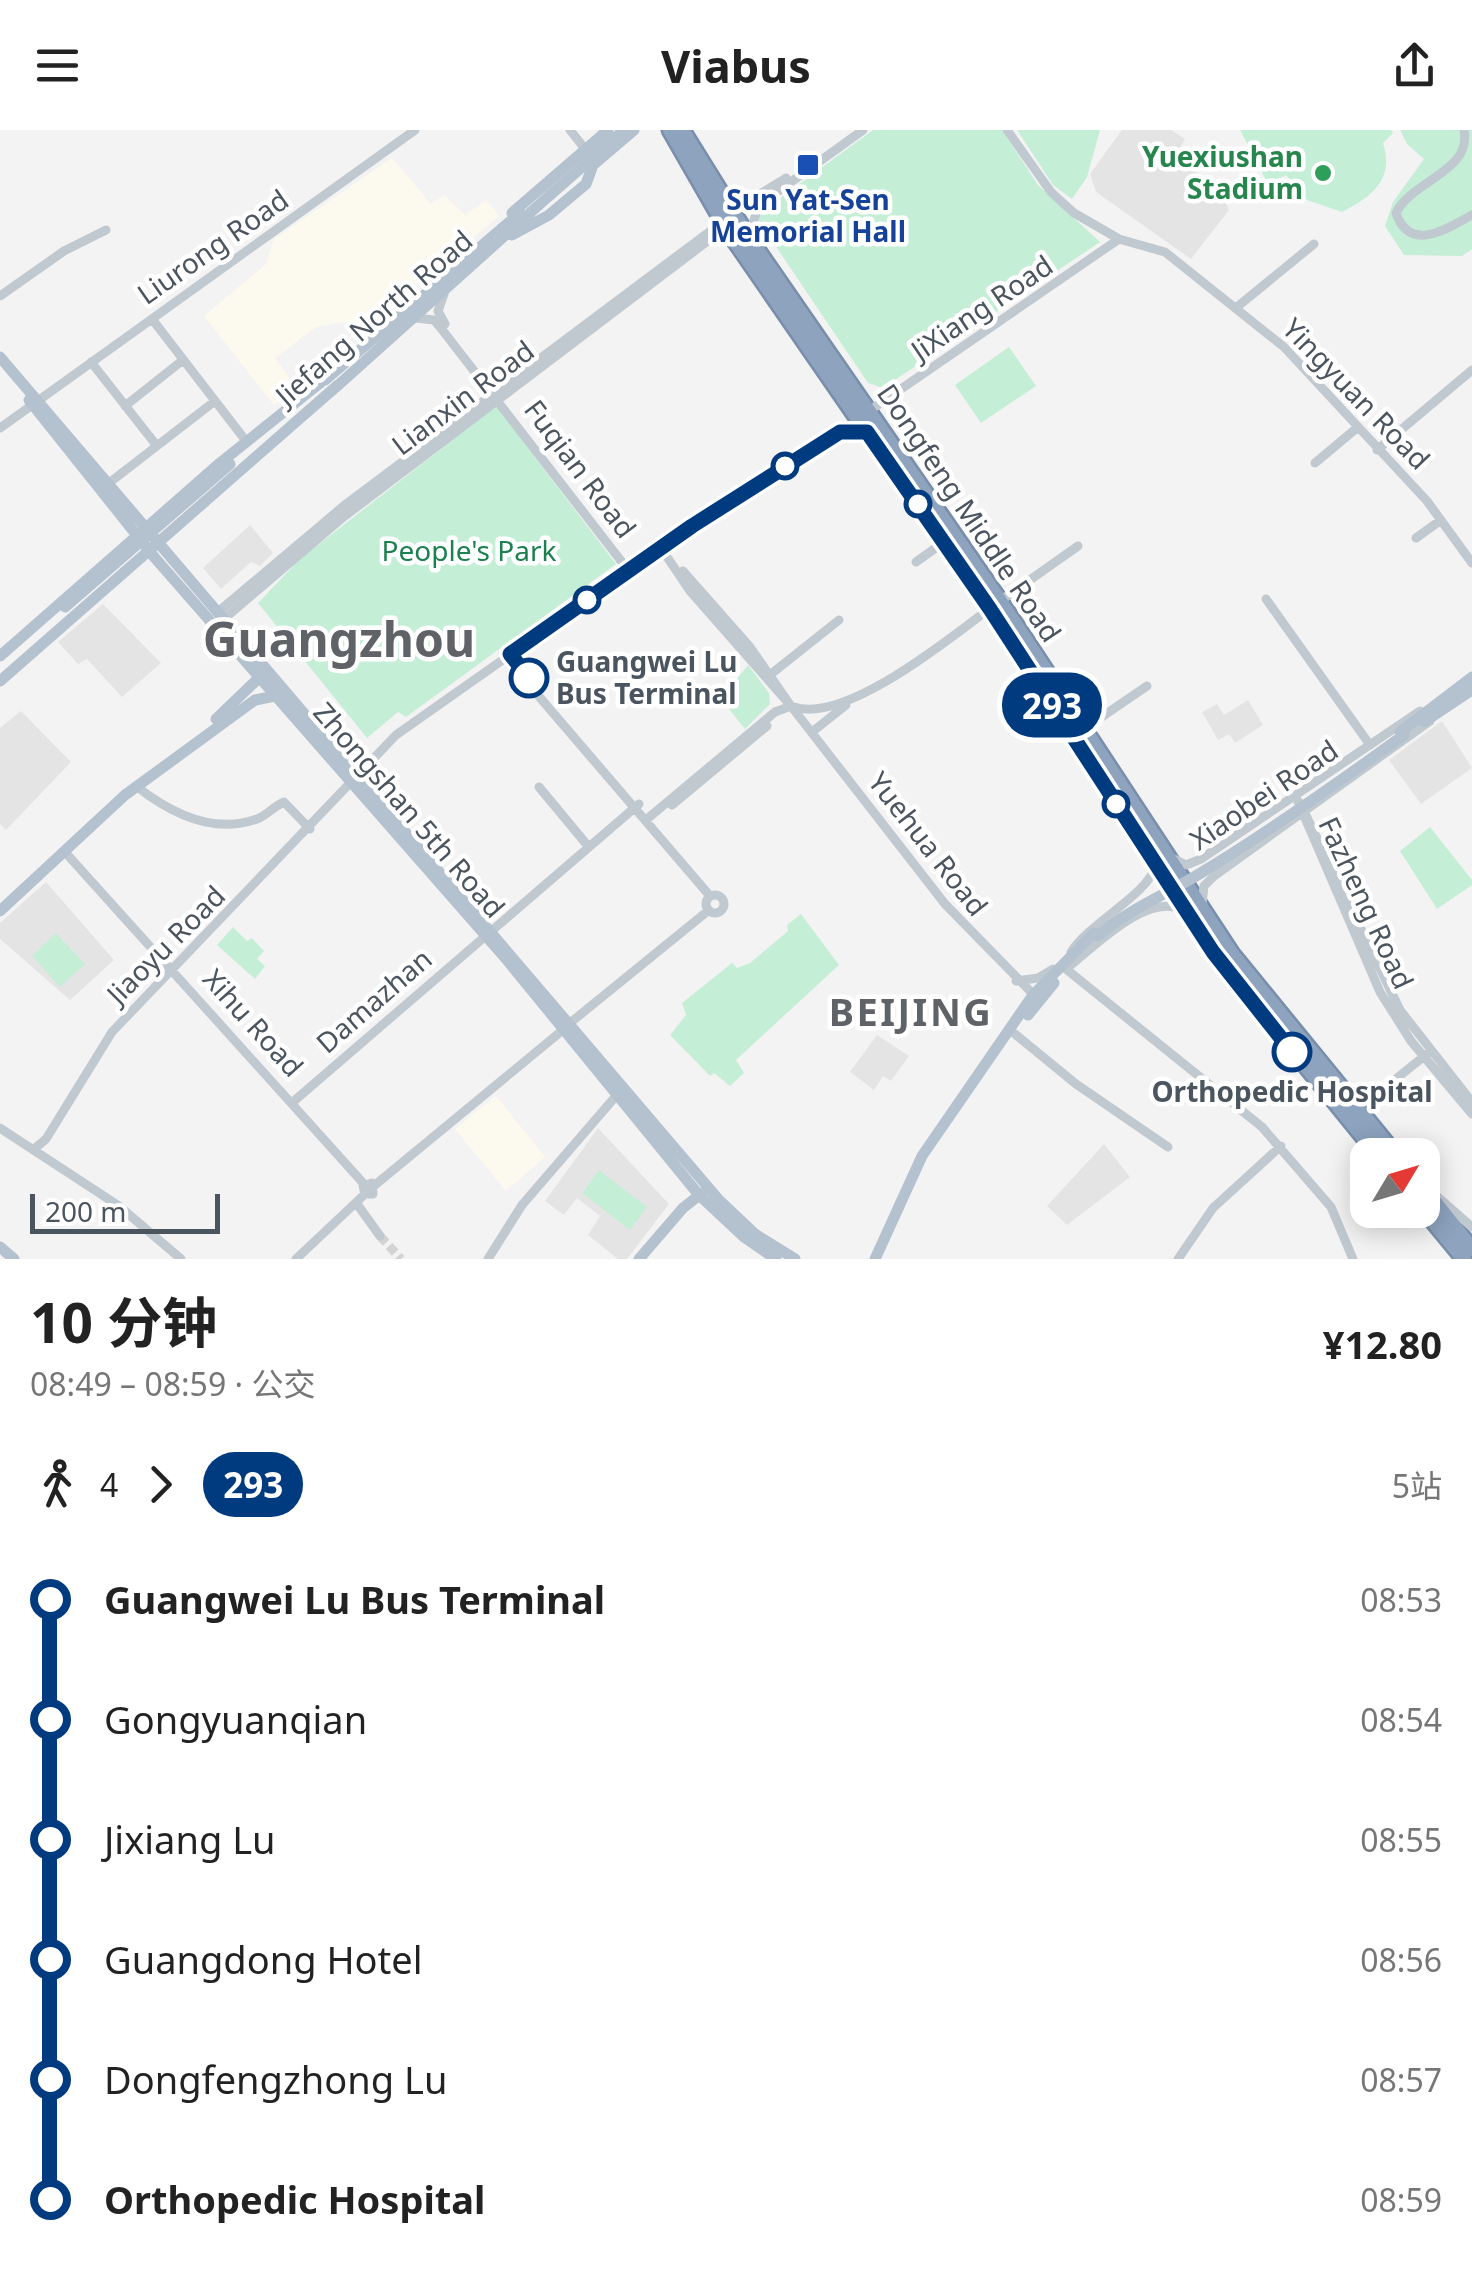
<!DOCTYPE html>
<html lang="zh">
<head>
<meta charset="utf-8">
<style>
  body { margin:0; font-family:"Noto Sans","Noto Sans SC",sans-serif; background:#f2f2f2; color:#222; height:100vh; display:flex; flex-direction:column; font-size:38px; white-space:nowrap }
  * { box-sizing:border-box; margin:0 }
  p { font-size:32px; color:#767676 }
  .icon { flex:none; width:55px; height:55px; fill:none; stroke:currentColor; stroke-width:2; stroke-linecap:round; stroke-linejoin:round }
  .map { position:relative; height:1129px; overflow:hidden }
  .drawer { display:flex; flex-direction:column; background:#fff; flex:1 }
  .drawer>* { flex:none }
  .badge { padding:0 20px; border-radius:32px; font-size:35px; line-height:65px }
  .needle { width:65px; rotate:52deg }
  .tools { position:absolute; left:1350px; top:1008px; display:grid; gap:20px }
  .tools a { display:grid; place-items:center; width:90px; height:90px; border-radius:20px; background:#fff; box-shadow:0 5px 25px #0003; font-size:50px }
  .scale { position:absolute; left:30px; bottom:25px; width:190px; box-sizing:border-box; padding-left:10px; border:5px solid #4b555f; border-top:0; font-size:28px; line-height:35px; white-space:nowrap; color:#4b555f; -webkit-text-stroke:8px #fff; paint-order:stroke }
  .map>.badge { position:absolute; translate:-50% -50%; box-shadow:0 0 0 5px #fff }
  .legs { display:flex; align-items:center; gap:15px; height:110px; padding:0 30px; font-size:32px }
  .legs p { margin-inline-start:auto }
  .summary { display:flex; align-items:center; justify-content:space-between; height:170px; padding:0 30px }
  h1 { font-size:55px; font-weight:700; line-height:75px }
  ul { padding:0 30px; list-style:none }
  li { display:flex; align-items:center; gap:35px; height:120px; font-size:38px }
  li i { display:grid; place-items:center; width:15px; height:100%; margin:0 12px; background:currentColor }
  li i::after { content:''; width:25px; height:25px; margin:-12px; border:8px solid; border-radius:50%; background:#fff }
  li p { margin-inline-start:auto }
  li:first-child i { background:linear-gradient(#0000 50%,currentColor 0) }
  li:last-child i { background:linear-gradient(currentColor 50%,#0000 0) }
  header { display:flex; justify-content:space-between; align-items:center; height:130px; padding:0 30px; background:#fff; font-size:45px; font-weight:700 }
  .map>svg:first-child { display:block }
</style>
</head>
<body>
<header><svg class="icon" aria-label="menu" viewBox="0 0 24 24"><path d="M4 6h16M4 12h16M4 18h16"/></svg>Viabus<svg class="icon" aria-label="share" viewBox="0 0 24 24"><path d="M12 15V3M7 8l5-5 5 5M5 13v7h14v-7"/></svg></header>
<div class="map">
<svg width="1472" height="1129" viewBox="0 0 1472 1129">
  <rect width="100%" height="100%" fill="#f4f3f3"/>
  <!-- commercial -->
  <path fill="#fcf9ef" d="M 392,28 L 431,74 L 444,65 L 465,85 L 486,70 L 499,86 L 356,205 L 345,192 L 316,197 L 275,228 L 296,257 L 274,275 L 204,186 L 266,134 L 274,109 Z
    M 496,966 L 545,1027 L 506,1061 L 455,999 Z"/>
  <!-- education -->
  <path fill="#e5e4e4" d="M 1122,0 L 1171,0 L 1185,9 L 1175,26 L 1220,60 L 1229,80 L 1191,129 L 1096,62 L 1090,44 Z
    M 250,395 L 273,423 L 260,436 L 251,432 L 221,459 L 203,438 Z
    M 103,474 L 161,533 L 122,567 L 87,529 L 78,534 L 58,512 Z
    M 1248,570 L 1263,595 L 1235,613 L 1229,604 L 1218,610 L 1202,582 L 1217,574 L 1224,585 Z
    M 21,581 L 71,632 L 6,700 L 0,694 L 0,598 Z
    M 1442,591 L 1472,638 L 1421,674 L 1389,630 Z
    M 46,752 L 114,830 L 70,870 L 0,809 L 0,793 Z
    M 877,905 L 909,926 L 891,951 L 883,946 L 874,960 L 850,942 Z
    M 598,998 L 669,1074 L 627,1129 L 618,1129 L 588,1105 L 600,1086 L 577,1068 L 564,1085 L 545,1071 Z
    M 1104,1014 L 1130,1047 L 1067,1095 L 1047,1076 Z"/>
  <!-- green -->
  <path fill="#c5eed6" d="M 873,0 L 1002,0 L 1038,55 L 1100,112 L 883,258 L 868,253 L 758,90 L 765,79 Z
    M 1017,0 L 1100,0 L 1087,47 L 1072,69 L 1053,55 Z
    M 1240,0 L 1391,0 L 1393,3 L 1383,13 C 1395,50 1371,67 1342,82 L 1307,70 L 1286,45 L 1268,54 Z
    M 1400,0 L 1472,0 L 1472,119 L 1462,126 L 1404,125 L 1385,96 L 1393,72 L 1424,29 L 1407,14 Z
    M 1009,217 L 1036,256 L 981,293 L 955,255 Z
    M 496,276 L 616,434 L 406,587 L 398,582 L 367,608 L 258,473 L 300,429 Z
    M 748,535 L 769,563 L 770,574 L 745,599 L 721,569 Z
    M 1430,697 L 1472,750 L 1472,755 L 1437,779 L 1400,721 Z
    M 801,784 L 839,835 L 736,930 L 744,943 L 730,956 L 714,943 L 710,946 L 670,905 L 686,885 L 682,873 L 732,833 L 737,838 L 750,833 L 788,801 L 787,795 Z
    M 233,797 L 247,811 L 252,808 L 264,821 L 257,829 L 265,836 L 255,849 L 217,815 Z
    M 56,803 L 85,834 L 60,857 L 32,826 Z
    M 599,1040 L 647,1077 L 630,1100 L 582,1063 Z"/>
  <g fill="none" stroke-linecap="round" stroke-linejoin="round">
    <!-- minor-tunnel -->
    <path stroke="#d2d3d5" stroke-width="9" stroke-dasharray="9 4.5" stroke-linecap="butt" d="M 380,1106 L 401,1129"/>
    <!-- highway casing -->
    <g stroke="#788eaa" stroke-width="19">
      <path id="highway" d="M 670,0 L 728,101 L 989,479 L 1213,822 L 1378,1025
        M 682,0 L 749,108 L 1000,471 L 1232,824 L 1396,1025
        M 1422,1056 L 1472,1119
        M 1422,1078 L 1464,1129"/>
    </g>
    <!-- minor -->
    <path stroke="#c1c9d0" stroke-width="9" d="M 570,0 L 585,19
      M 1007,0 L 1051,62 L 1074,83 L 1119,109 L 1165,122 L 1284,217 L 1427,371 L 1472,433
      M 1464,0 C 1472,42 1412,50 1396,83 C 1410,124 1448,98 1472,85
      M 719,60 L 752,69 L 786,48
      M 749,105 L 759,75 L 863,0
      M 444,164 L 438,181 L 445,194
      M 0,166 L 64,121 L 106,100
      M 1237,177 L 1314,114
      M 416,188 L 434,190 L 440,197 L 625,436
      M 152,189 L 246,311
      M 91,232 L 157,316
      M 125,276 L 183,230
      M 869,281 L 1119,109
      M 0,298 L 415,0
      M 1377,320 L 1472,240
      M 1315,333 L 1358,297
      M 109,353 L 215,271
      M 1416,408 L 1441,390
      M 659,415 L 690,461 L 791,576 L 945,774 L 1035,866
      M 916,432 L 944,412
      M 683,441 L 750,517 L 791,576
      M 1266,469 L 1370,615
      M 1000,471 L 1078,416
      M 219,481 L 346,374 L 713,99 L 718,85
      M 225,488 L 341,389 L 709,110 L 730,109
      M 505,521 L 536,563 L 710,766
      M 771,544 L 839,490
      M 794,577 C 845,594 949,509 989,479
      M 1084,599 L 1147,556
      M 812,602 L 846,575
      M 136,656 C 169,682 213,705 257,689 C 266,686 274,676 284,672 L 310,699
      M 539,657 L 588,716
      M 1296,667 L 1380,862 L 1411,911 L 1472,984
      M 1300,673 L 1400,880 L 1472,972
      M 672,675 L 767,596
      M 647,689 L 775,582 L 791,576
      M 64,721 L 364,1054
      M 1174,729 L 1186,735 L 1201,729 L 1420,581
      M706 774a9 9 0 1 1 18 0a9 9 0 1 1-18 0Z
      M 1202,774 L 1204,756 L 1214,746 L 1430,591
      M 1183,781 C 1150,759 1092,819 1066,839 L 1262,997 L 1331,1077 L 1353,1129
      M 1071,822 C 1089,793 1152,762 1155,735
      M 1016,851 L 1038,848 L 1053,839
      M 570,893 L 709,780
      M 1015,904 L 1076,954 L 1168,1017
      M 1372,968 L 1427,924
      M 294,971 L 639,674
      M 0,998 L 119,1076 L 181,1129
      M 33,1020 L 46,1009 L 112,902 L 396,605 L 721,376 L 840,302 L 865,302
      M 375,1055 L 564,899
      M 1433,1063 L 1472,1097
      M 357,1074 L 380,1106
      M 296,1129 L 365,1064 L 373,1064 L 372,1053 L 363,1056 L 365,1064
      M 488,1129 L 522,1075 L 616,966
      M 1178,1129 L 1213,1078 L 1281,1016"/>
    <!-- major -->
    <path stroke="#b4c1cf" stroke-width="11" d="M 512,83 L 608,0
      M 512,105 L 549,85 L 586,54 L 593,35 L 634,0
      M 0,227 L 719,1070 L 755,1104 L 795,1129
      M 325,250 L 520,83
      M 335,258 L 550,65
      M 29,270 L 155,428 L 507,830 L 699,1065 L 744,1107 L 776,1129
      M 0,526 L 220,333 L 330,245
      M 0,551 L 338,255
      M 216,589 L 264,543
      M 1424,592 L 1472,560
      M 1400,602 L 1472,547
      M 0,781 L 125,665 L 255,570 L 275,566
      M 1028,885 L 1054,853
      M 0,1117 L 14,1129
      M 639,1129 L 683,1078 L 702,1063
      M 875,1129 L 922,1026 L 1033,865 L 1094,803"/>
    <!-- highway -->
    <use href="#highway" stroke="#8da3be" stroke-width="14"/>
    <!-- major-bridge -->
    <path stroke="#b4c1cf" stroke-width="11" d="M 550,65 L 624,0
      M 65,477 L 230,334
      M 1098,806 C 1130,778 1168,764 1204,741 C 1273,699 1339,652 1404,605"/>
  </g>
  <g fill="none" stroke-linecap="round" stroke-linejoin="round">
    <!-- line-1 casing -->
    <g stroke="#fff" stroke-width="22">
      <path id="line-1" d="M 529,548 L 510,524 L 530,510 L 692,396 L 840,302 L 867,302 L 990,479 L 1213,822 L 1292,922"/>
    </g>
    <!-- line-1 -->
    <use href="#line-1" stroke="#003b80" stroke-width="15"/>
  </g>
  <!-- markers -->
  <rect fill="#1a4fb4" stroke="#fff" stroke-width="4" x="796" y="23" width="24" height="24" rx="5"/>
  <circle fill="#2e9e5b" stroke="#fff" stroke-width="4" cx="1323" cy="43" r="10"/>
  <g fill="#fff" stroke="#003b80" stroke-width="5">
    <circle cx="785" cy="336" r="12"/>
    <circle cx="918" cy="374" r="12"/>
    <circle cx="587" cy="470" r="12"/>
    <circle cx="529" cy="548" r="18"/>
    <circle cx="1116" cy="674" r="12"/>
    <circle cx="1292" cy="922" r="18"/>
  </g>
  <g text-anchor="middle" stroke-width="9" stroke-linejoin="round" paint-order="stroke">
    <!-- leisure labels -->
    <g font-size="28" font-weight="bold" fill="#27864d" stroke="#fff" text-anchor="end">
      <text x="1303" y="37">Yuexiushan<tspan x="1303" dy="32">Stadium</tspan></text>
    </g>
    <!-- transit labels -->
    <g font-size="28" font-weight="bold" fill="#164399" stroke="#fff">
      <text x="808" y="80">Sun Yat-Sen<tspan x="808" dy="32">Memorial Hall</tspan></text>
    </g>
    <!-- street labels -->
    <g font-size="28" fill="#4b555f" stroke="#fff">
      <text transform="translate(213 117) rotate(-35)" y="10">Liurong Road</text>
      <text transform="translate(982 178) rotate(-34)" y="10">JiXiang Road</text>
      <text transform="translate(374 188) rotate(-41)" y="10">Jiefang North Road</text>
      <text transform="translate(1356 264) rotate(46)" y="10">Yingyuan Road</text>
      <text transform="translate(463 268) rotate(-37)" y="10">Lianxin Road</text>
      <text transform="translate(580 339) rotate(53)" y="10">Fuqian Road</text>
      <text transform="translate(969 383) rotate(56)" y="10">Dongfeng Middle Road</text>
      <text transform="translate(1264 665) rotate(-34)" y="10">Xiaobei Road</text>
      <text transform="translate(409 680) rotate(49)" y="10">Zhongshan 5th Road</text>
      <text transform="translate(928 714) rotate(52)" y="10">Yuehua Road</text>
      <text transform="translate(1366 773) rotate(65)" y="10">Fazheng Road</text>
      <text transform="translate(166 815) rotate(-45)" y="10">Jiaoyu Road</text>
      <text transform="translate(374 871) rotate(-41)" y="10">Damazhan</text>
      <text transform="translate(253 893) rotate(48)" y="10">Xihu Road</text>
    </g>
    <!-- park labels -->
    <g font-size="28" fill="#1c8051" stroke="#fff">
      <text x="469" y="431">People's Park</text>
    </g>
    <!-- stop labels -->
    <g font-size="28" font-weight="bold" fill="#4b555f" stroke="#fff" text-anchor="start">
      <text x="556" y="542">Guangwei Lu<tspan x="556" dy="32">Bus Terminal</tspan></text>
      <text x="1292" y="972" text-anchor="middle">Orthopedic Hospital</text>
    </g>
    <!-- district labels -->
    <g font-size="38" font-weight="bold" letter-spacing="2.5" fill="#5f6267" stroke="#fff">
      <text x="911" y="896">BEIJING</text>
    </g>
    <!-- town labels -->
    <g font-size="48" font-weight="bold" fill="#5f6267" stroke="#fff">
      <text x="339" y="527">Guangzhou</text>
    </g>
  </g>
</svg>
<div class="tools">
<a><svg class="needle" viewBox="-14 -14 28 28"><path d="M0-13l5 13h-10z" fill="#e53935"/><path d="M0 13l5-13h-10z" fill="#767676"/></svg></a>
</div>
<div class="scale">200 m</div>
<b class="badge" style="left:1052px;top:575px;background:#003b80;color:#fff">293</b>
</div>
<section class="drawer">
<div class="summary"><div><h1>10 分钟</h1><p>08:49 – 08:59 · 公交</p></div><b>¥12.80</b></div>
<div class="legs"><svg class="icon" aria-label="walk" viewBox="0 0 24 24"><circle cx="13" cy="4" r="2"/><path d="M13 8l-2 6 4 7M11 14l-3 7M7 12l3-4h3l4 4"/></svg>4<svg class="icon" aria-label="forward" viewBox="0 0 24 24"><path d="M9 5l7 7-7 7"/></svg><b class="badge" style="background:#003b80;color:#fff">293</b><p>5站</p></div>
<ul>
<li><i style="color:#003b80"></i><b>Guangwei Lu Bus Terminal</b><p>08:53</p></li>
<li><i style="color:#003b80"></i><span>Gongyuanqian</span><p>08:54</p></li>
<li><i style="color:#003b80"></i><span>Jixiang Lu</span><p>08:55</p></li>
<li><i style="color:#003b80"></i><span>Guangdong Hotel</span><p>08:56</p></li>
<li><i style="color:#003b80"></i><span>Dongfengzhong Lu</span><p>08:57</p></li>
<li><i style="color:#003b80"></i><b>Orthopedic Hospital</b><p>08:59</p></li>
</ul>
</section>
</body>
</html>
